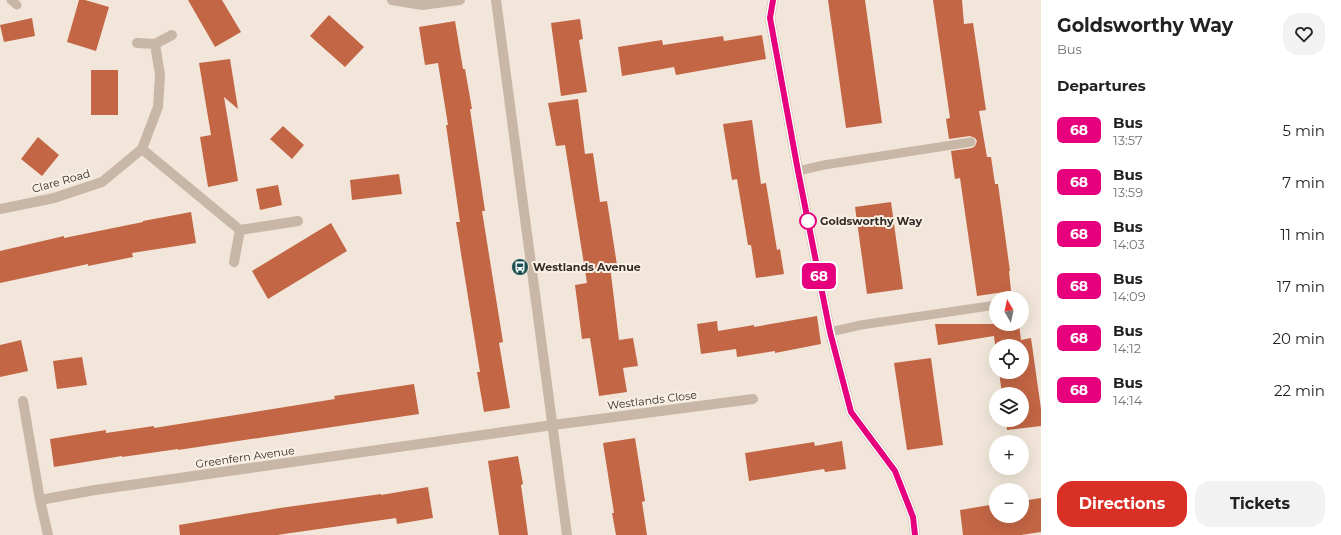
<!DOCTYPE html>
<html lang="en">
<head>
<meta charset="utf-8">
<style>
  body { margin:0; font-family:Montserrat,sans-serif; background:#f2f2f2; color:#222; height:100vh; display:flex; flex-direction:column; font-size:15px; white-space:nowrap }
  * { box-sizing:border-box; margin:0 }
  p { font-size:13px; color:#767676 }
  .icon { flex:none; width:22px; height:22px; fill:none; stroke:currentColor; stroke-width:2; stroke-linecap:round; stroke-linejoin:round }
  .map { position:relative; flex:1; overflow:hidden }
  .drawer { display:flex; flex-direction:column; background:#fff; width:300px }
  .drawer>* { flex:none }
  .badge { padding:0 8px; border-radius:6px; font-size:14px; line-height:26px }
  .needle { width:26px; rotate:351deg }
  .fabs { position:absolute; left:989px; top:291px; display:grid; gap:8px }
  .fabs a { display:grid; place-items:center; width:40px; height:40px; border-radius:50%; background:#fff; box-shadow:0 4px 16px #0002; font-size:20px }
  .map>.badge { position:absolute; translate:-50% -50%; box-shadow:0 0 0 2px #fff }
  h2 { padding:0 16px; font-size:15px; line-height:36px }
  .round { display:grid; place-items:center; flex:none; width:42px; height:42px; border-radius:16px; background:#f2f2f2 }
  .headline { display:flex; align-items:center; justify-content:space-between; height:68px; padding:0 16px }
  h1 { font-size:19px; font-weight:700; line-height:30px }
  .cta { display:flex; gap:8px; margin-top:auto; padding:8px 16px }
  .cta a { flex:1; height:46px; border-radius:16px; background:#d93025; color:#fff; font-size:16px; font-weight:700; line-height:46px; text-align:center }
  .cta a+a { background:#f2f2f2; color:#222 }
  ul { padding:0; list-style:none }
  li { display:flex; align-items:center; gap:12px; height:52px; padding:0 16px }
  li div { flex:1 }
  li b { display:block; font-size:15px }
  li em { font-style:normal }
  li .badge { min-width:44px; font-weight:700; text-align:center }
  main { display:flex; flex:1; min-height:0 }
  .map>svg:first-child { display:block }
</style>
</head>
<body>
<main>
<div class="map">
<svg width="1041" height="535" viewBox="0 0 1041 535">
  <rect width="100%" height="100%" fill="#f1e6d9"/>
  <!-- building -->
  <path fill="#c36645" d="M 79,0 L 85,0 L 109,7 L 96,51 L 67,42 Z
    M 188,0 L 222,0 L 241,32 L 215,47 Z
    M 828,0 L 865,0 L 882,123 L 846,128 Z
    M 933,0 L 962,0 L 964,24 L 973,23 L 986,110 L 979,111 L 987,157 L 991,157 L 995,184 L 998,184 L 1010,271 L 1009,271 L 1011,291 L 977,296 L 960,178 L 955,179 L 951,151 L 972,148 L 975,146 L 977,141 L 975,138 L 970,136 L 949,139 L 946,119 L 950,118 Z
    M 329,15 L 364,47 L 345,67 L 310,36 Z
    M 32,18 L 35,36 L 4,42 L 0,25 Z
    M 580,19 L 583,39 L 579,40 L 587,92 L 561,96 L 551,23 Z
    M 455,21 L 463,69 L 465,69 L 472,109 L 470,109 L 485,211 L 482,211 L 503,342 L 499,343 L 510,408 L 484,412 L 477,372 L 480,372 L 456,222 L 460,222 L 446,125 L 448,125 L 438,63 L 425,65 L 419,27 Z
    M 762,35 L 766,59 L 676,75 L 674,67 L 622,76 L 618,47 L 662,40 L 663,45 L 723,36 L 724,41 Z
    M 230,59 L 238,109 L 224,97 L 238,181 L 208,187 L 200,137 L 211,135 L 199,63 Z
    M 91,70 L 118,70 L 118,115 L 91,115 Z
    M 578,99 L 585,154 L 593,153 L 600,202 L 607,201 L 617,265 L 610,266 L 619,340 L 633,338 L 638,366 L 623,368 L 627,392 L 599,396 L 590,338 L 582,339 L 575,285 L 587,283 L 565,145 L 556,146 L 548,103 Z
    M 752,120 L 761,184 L 766,183 L 777,250 L 780,249 L 784,274 L 756,278 L 751,245 L 748,245 L 737,179 L 732,180 L 723,124 Z
    M 283,126 L 304,145 L 292,159 L 270,139 Z
    M 38,137 L 59,155 L 42,176 L 21,159 Z
    M 399,174 L 402,194 L 352,200 L 350,180 Z
    M 278,185 L 282,205 L 260,210 L 256,189 Z
    M 891,202 L 903,289 L 867,294 L 855,207 Z
    M 191,212 L 196,243 L 132,253 L 133,257 L 88,266 L 88,264 L 0,283 L 0,251 L 64,236 L 64,238 L 143,222 L 143,221 Z
    M 331,223 L 347,251 L 268,299 L 252,271 Z
    M 817,316 L 821,344 L 775,353 L 775,351 L 737,357 L 736,349 L 701,354 L 697,324 L 717,321 L 718,331 L 754,325 L 754,327 Z
    M 935,324 L 1019,324 L 1021,340 L 1031,338 L 1041,409 L 1041,426 L 1007,430 L 1006,420 L 1022,420 L 1022,394 L 1002,394 L 999,372 L 1022,372 L 1022,346 L 996,346 L 996,352 L 994,336 L 938,345 Z
    M 21,340 L 28,371 L 0,377 L 0,345 Z
    M 82,357 L 87,385 L 57,389 L 53,361 Z
    M 931,358 L 943,445 L 907,450 L 894,363 Z
    M 414,384 L 419,414 L 178,450 L 178,449 L 122,457 L 122,456 L 54,467 L 50,439 L 106,430 L 106,433 L 154,426 L 154,428 L 335,399 L 334,396 Z
    M 635,438 L 645,501 L 642,502 L 647,535 L 616,535 L 612,513 L 614,513 L 603,443 Z
    M 842,441 L 846,469 L 825,472 L 824,469 L 749,481 L 745,453 L 814,442 L 815,446 Z
    M 518,456 L 523,484 L 521,485 L 528,535 L 499,535 L 488,461 Z
    M 428,487 L 433,518 L 397,524 L 396,518 L 277,535 L 180,535 L 179,525 L 280,508 L 381,494 L 381,495 Z
    M 1041,498 L 1041,532 L 1021,535 L 963,535 L 960,510 L 996,504 L 996,516 L 1022,516 L 1022,501 Z"/>
  <g fill="none" stroke-linecap="round" stroke-linejoin="round">
    <!-- service -->
    <path stroke="#c8b6a6" stroke-width="9" d="M 11,0 L 17,5
      M 798,171 L 824,165 L 971,142
      M 830,332 L 861,325 L 996,305"/>
    <!-- minor -->
    <path stroke="#c8b6a6" stroke-width="10" d="M 392,0 L 422,5 L 460,0
      M 496,0 L 567,535
      M 773,0 L 770,18 L 798,171 L 830,332 L 851,412 L 895,471 L 913,517 L 915,535
      M 137,43 L 155,44 L 172,35
      M 142,149 L 240,230
      M 0,209 L 54,198 L 102,182 L 142,149 L 158,107 L 160,75 L 155,44
      M 234,262 L 240,230 L 298,221
      M 23,401 L 40,500 L 95,490 L 553,425 L 753,399
      M 40,500 L 48,535"/>
  </g>
  <g fill="none" stroke-linecap="round" stroke-linejoin="round">
    <!-- line casing -->
    <g stroke="#fff" stroke-width="9">
      <path id="line" d="M 773,0 L 770,18 L 798,171 L 830,332 L 851,412 L 895,471 L 913,517 L 915,535"/>
    </g>
    <!-- line -->
    <use href="#line" stroke="#e6007e" stroke-width="6"/>
  </g>
  <!-- icons -->
  <defs>
    <g id="bus-disc" transform="scale(0.9)"><circle r="9.5" fill="#1d5055" stroke="#f9f0e5"/><path d="M-5-6H5V4H4V6H2V4H-2V6H-4V4H-5ZM-3.5-4V0h7V-4ZM-3.5 1.2v1.5H-2V1.2ZM2 1.2v1.5H3.5V1.2Z" fill="#fff"/></g>
  </defs>
  <g fill-rule="evenodd">
    <use href="#bus-disc" x="520" y="267"/>
  </g>
  <!-- markers -->
  <circle fill="#fff" stroke="#e6007e" stroke-width="2" cx="808" cy="221" r="8"/>
  <g text-anchor="middle" stroke-width="4" stroke-linejoin="round" paint-order="stroke">
    <!-- street labels -->
    <g font-size="11" fill="#342b27" stroke="#f9f0e5">
      <text transform="translate(61 181) rotate(-16)" y="4">Clare Road</text>
      <text transform="translate(652 400) rotate(-7)" y="4">Westlands Close</text>
      <text transform="translate(245 457) rotate(-8)" y="4">Greenfern Avenue</text>
    </g>
    <!-- stop labels -->
    <g font-size="11" font-weight="bold" fill="#342b27" stroke="#f9f0e5" text-anchor="start">
      <text x="820" y="225">Goldsworthy Way</text>
    </g>
    <!-- poi labels -->
    <g font-size="11" font-weight="bold" fill="#342b27" stroke="#f9f0e5" text-anchor="start">
      <text x="533" y="271">Westlands Avenue</text>
    </g>
  </g>
</svg>
<div class="fabs">
<a><svg class="needle" viewBox="-14 -14 28 28"><path d="M0-13l5 13h-10z" fill="#e53935"/><path d="M0 13l5-13h-10z" fill="#767676"/></svg></a>
<a><svg class="icon" aria-label="locate" viewBox="0 0 24 24"><circle cx="12" cy="12" r="6"/><path d="M12 2v4M12 18v4M2 12h4M18 12h4"/></svg></a>
<a><svg class="icon" aria-label="layers" viewBox="0 0 24 24"><path d="M12 4l9 5-9 5-9-5zM3 14l9 5 9-5"/></svg></a>
<a>+</a>
<a>−</a>
</div>
<b class="badge" style="left:819px;top:276px;background:#e6007e;color:#fff">68</b>
</div>
<section class="drawer">
<div class="headline"><div><h1>Goldsworthy Way</h1><p>Bus</p></div><a class="round"><svg class="icon" aria-label="heart" viewBox="0 0 24 24"><path d="M12 20l-8-8c-3-5 5-10 8-4 3-6 11-1 8 4z"/></svg></a></div>
<h2>Departures</h2>
<ul>
<li><span class="badge" style="background:#e6007e;color:#fff">68</span><div><b>Bus</b><p>13:57</p></div><em>5 min</em></li>
<li><span class="badge" style="background:#e6007e;color:#fff">68</span><div><b>Bus</b><p>13:59</p></div><em>7 min</em></li>
<li><span class="badge" style="background:#e6007e;color:#fff">68</span><div><b>Bus</b><p>14:03</p></div><em>11 min</em></li>
<li><span class="badge" style="background:#e6007e;color:#fff">68</span><div><b>Bus</b><p>14:09</p></div><em>17 min</em></li>
<li><span class="badge" style="background:#e6007e;color:#fff">68</span><div><b>Bus</b><p>14:12</p></div><em>20 min</em></li>
<li><span class="badge" style="background:#e6007e;color:#fff">68</span><div><b>Bus</b><p>14:14</p></div><em>22 min</em></li>
</ul>
<div class="cta"><a>Directions</a><a>Tickets</a></div>
</section>
</main>
</body>
</html>
